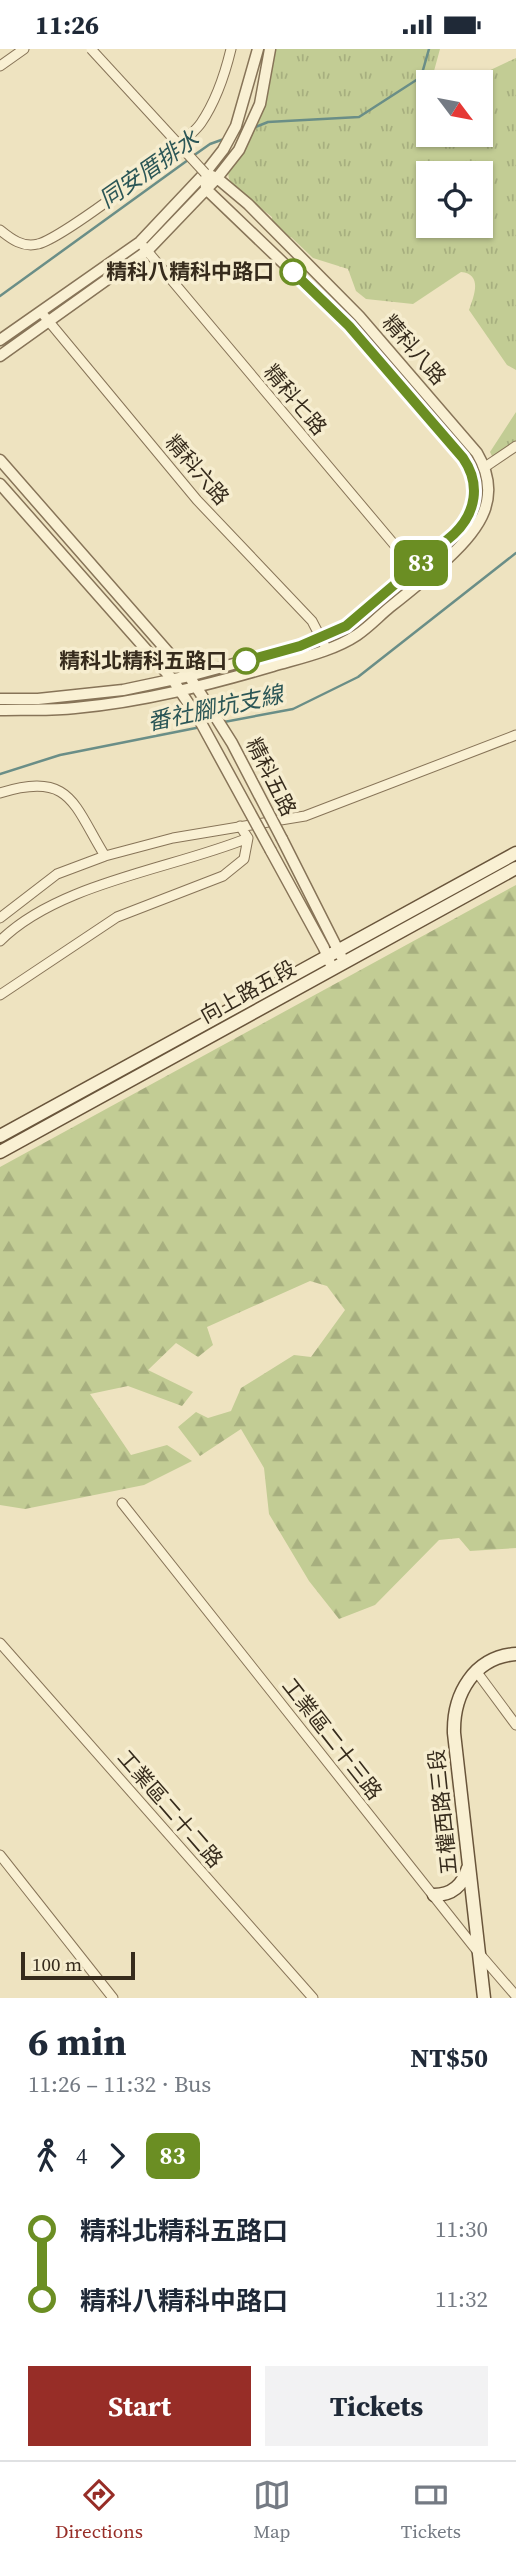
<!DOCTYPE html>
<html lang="en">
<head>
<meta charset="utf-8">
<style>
  body { margin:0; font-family:"Source Serif 4","Noto Sans TC",serif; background:#f2f2f3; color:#1f2937; height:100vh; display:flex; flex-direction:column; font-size:26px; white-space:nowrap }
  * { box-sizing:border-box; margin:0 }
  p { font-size:23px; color:#747a83 }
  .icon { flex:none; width:38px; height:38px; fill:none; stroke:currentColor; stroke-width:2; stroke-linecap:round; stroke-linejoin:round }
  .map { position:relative; height:1949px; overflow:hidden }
  .details { display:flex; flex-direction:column; background:#fff; flex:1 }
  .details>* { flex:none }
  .badge { padding:0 14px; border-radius:10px; font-size:24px; line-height:46px }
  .needle { width:46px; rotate:122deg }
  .buttons { position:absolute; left:416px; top:21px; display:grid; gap:14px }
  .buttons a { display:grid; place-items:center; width:77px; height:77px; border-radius:0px; background:#fff; box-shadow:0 2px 5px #0004; font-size:35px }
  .scale { position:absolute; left:21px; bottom:18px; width:114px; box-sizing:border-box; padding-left:7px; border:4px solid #362b1c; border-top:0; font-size:19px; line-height:24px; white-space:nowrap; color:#362b1c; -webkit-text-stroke:5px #f6edcf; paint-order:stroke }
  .map>.badge { position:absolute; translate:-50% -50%; box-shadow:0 0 0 4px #fff }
  .legs { display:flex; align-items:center; gap:10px; height:77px; padding:0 28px; font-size:23px }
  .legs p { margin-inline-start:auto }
  .summary { display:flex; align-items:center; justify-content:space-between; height:119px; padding:0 28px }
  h1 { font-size:38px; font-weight:700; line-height:52px }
  .action { display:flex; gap:14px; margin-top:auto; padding:14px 28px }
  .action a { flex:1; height:80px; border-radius:0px; background:#972d27; color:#fff; font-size:28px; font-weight:700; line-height:80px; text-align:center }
  .action a+a { background:#f2f2f3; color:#1f2937 }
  ul { padding:0 28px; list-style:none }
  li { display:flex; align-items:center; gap:24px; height:70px; font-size:26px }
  li i { display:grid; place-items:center; width:10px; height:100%; margin:0 9px; background:currentColor }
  li i::after { content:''; width:18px; height:18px; margin:-9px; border:5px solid; border-radius:50%; background:#fff }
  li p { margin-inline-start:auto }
  li:first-child i { background:linear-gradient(#0000 50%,currentColor 0) }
  li:last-child i { background:linear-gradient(currentColor 50%,#0000 0) }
  .status { display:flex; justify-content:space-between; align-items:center; height:49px; padding:0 35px; background:#fff; direction:ltr }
  .status svg { height:19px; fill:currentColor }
  .dock { display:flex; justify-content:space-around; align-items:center; height:98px; border-top:2px solid #e0e1e3; background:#fff; font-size:19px; color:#747a83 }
  .dock a { display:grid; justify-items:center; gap:4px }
  .dock .selected { color:#972d27 }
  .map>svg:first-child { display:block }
</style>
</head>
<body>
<div class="status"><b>11:26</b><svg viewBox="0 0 49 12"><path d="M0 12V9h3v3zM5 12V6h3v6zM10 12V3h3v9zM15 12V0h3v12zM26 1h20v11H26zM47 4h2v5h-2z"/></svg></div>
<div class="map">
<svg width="516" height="1949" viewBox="0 0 516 1949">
  <defs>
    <pattern id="grass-tufts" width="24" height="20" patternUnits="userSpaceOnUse" patternTransform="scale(1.75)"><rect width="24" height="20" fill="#c2cc94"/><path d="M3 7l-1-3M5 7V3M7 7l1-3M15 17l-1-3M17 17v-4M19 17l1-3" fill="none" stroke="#a7af7f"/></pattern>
    <pattern id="forest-firs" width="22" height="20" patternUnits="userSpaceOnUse" patternTransform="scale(1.75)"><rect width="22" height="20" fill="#c2cc94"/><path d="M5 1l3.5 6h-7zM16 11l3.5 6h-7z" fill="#a7af7f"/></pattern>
  </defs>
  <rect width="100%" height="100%" fill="#eee3c0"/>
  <!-- grass -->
  <path fill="url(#grass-tufts)" fill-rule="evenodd" d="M 272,0 L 440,0 L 431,33 L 429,33 L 429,86 L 481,86 L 481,33 L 465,33 L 516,9 L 516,321 L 507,316 L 469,261 C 474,247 483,225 461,223 L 413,255 L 366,250 L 356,242 L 348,220 L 313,209 L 291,188 L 283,194 L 271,181 L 272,168 L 235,139 L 229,130 L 228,123 L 245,89 ZM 429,124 L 481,124 L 481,177 L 429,177 Z
    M 516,363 L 516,392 L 493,409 L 490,403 Z"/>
  <!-- forest -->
  <path fill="url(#forest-firs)" d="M 516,836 L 516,1499 L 470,1502 L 459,1489 L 439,1491 L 375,1556 L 339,1570 L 309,1532 L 269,1465 L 264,1419 L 241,1380 L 200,1407 L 178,1378 L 196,1363 L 208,1369 L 231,1362 L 241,1339 L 294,1306 L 311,1308 L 345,1261 L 327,1237 L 310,1232 L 207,1278 L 213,1296 L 198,1308 L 176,1294 L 148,1321 L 193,1343 L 182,1357 L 128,1337 L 90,1345 L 131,1406 L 167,1396 L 192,1412 L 144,1436 L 25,1460 L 0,1456 L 0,1118 Z"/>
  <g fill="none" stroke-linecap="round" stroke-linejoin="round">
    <!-- stream -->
    <path stroke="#6a8e87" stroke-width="2.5" d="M 253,79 L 268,73 L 359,68 L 421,28 L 429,0
      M 193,107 L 210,95 L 224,90
      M 0,247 L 188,111
      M 224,673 L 293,660 L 358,628 L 516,504
      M 0,725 L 60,706 L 201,678"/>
    <!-- minor casing -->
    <g stroke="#877458" stroke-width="11">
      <path id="minor" d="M 0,17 L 24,0
        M 0,181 C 11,190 23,199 38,195 C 63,189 186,96 201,74 C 216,52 225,25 231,0
        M 143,197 L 424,531
        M 41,263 L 197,451 L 312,572 L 326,599
        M 485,418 L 516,397
        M 0,744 C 71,722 73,755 105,807 L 173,789 L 305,767 L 516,686
        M 0,869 L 57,825 L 105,807
        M 0,892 C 58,834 172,820 248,789
        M 0,946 L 117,868 L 223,827 L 244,810 L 248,789 L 240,777
        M 122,1454 L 478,1903 L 516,1947
        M 0,1594 L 313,1949
        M 476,1622 L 516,1676
        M 0,1806 L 113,1949"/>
    </g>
    <!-- tertiary casing -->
    <g stroke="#877458" stroke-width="13">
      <path id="tertiary" d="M 0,291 L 140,193 L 205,124 L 223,101 L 236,77 L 258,0
        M 0,307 L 147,202 L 217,129 L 239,101 L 260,55 L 270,0
        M 0,411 L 189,627 L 208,656
        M 0,435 L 173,631 L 200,672
        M 0,650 L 38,650 L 123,641 L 189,627 L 300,597 L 346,577 L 454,485 C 476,464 480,435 463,409 L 349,277 L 206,140 L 205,124
        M 0,661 C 25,660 50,662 75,659 C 142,653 208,636 273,617 C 300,609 333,602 357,586 C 369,578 379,567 390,558 C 409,543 429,527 447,510 C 480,480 503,448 477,404 L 359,267 L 248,155 L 217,129 L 205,124
        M 282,790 L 341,907
        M 271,802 L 324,899 L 330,914"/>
    </g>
    <!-- secondary casing -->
    <g stroke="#69553b" stroke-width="15">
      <path id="secondary" d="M 0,1087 L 516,804
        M 0,1103 L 516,819
        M 434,1846 C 452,1846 463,1836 468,1819
        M 484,1949 L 454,1684 C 453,1645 474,1608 516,1605"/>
    </g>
    <!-- minor -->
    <use href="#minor" stroke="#f9f0d3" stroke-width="9"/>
    <!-- tertiary -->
    <use href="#tertiary" stroke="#f9f0d3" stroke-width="10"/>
    <!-- secondary -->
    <use href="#secondary" stroke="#f9f0d3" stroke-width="12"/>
    <!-- minor-bridge casing -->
    <g stroke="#877458" stroke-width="11" stroke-linecap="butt">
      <path id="minor-bridge" d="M 91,0 L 205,124"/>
    </g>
    <!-- tertiary-bridge casing -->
    <g stroke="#877458" stroke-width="13" stroke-linecap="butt">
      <path id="tertiary-bridge" d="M 208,656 L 232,694 L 282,790
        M 200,672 L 271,802"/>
    </g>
    <!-- minor-bridge -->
    <use href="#minor-bridge" stroke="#f9f0d3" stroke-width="9"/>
    <!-- tertiary-bridge -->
    <use href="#tertiary-bridge" stroke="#f9f0d3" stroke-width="10"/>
  </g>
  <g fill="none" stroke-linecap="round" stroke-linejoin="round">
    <!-- line-1 casing -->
    <g stroke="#fff" stroke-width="16">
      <path id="line-1" d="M 246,612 L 300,597 L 346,577 L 454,485 C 476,464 481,435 463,409 L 349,277 L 293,223"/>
    </g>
    <!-- line-1 -->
    <use href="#line-1" stroke="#6b8e23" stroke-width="10"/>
  </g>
  <!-- markers -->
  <g fill="#fff" stroke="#6b8e23" stroke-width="3.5">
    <circle cx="293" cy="223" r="12"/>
    <circle cx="246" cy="612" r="12"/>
  </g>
  <g text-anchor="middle" stroke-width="7" stroke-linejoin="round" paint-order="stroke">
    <!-- stop labels -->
    <g font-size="21" font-weight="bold" fill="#362b1c" stroke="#f6edcf" text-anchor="end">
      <text x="274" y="230">精科八精科中路口</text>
      <text x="227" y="619">精科北精科五路口</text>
    </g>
    <!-- street labels -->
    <g font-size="21" fill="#362b1c" stroke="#f6edcf">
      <text transform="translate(414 301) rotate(49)" y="7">精科八路</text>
      <text transform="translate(295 351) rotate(50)" y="7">精科七路</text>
      <text transform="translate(197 421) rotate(49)" y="7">精科六路</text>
      <text transform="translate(271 728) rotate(63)" y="7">精科五路</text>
      <text transform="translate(248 943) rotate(-29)" y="7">向上路五段</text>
      <text transform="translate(332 1690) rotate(52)" y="7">工業區二十三路</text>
      <text transform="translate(170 1760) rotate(49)" y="7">工業區二十二路</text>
      <text transform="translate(443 1763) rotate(-96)" y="7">五權西路三段</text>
    </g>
    <!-- water labels -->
    <g font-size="23" font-style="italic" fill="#2b5656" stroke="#f6edcf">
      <text transform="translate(149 120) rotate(-35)" y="8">同安厝排水</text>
      <text transform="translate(215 659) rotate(-12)" y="8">番社腳坑支線</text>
    </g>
  </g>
</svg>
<div class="buttons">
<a><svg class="needle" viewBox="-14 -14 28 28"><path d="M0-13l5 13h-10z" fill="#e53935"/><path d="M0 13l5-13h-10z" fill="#747a83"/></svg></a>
<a><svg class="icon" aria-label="locate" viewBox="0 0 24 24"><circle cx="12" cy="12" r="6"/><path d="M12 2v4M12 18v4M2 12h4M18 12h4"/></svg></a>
</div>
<div class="scale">100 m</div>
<b class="badge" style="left:421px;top:514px;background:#6b8e23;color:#fff">83</b>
</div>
<section class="details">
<div class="summary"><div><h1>6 min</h1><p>11:26 – 11:32 · Bus</p></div><b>NT$50</b></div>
<div class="legs"><svg class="icon" aria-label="walk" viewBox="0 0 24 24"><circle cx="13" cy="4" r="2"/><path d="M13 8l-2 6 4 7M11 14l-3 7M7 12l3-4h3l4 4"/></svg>4<svg class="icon" aria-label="forward" viewBox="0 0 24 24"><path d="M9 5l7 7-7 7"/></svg><b class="badge" style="background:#6b8e23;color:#fff">83</b></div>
<ul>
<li><i style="color:#6b8e23"></i><b>精科北精科五路口</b><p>11:30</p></li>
<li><i style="color:#6b8e23"></i><b>精科八精科中路口</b><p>11:32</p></li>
</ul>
<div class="action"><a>Start</a><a>Tickets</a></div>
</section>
<nav class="dock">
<a class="selected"><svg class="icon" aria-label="directions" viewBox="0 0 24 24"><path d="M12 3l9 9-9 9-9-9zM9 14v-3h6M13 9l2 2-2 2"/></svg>Directions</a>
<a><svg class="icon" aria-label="map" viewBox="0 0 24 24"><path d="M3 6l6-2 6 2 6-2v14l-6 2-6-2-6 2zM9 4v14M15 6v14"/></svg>Map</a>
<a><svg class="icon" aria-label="tickets" viewBox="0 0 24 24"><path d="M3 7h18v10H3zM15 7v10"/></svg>Tickets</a>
</nav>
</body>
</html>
